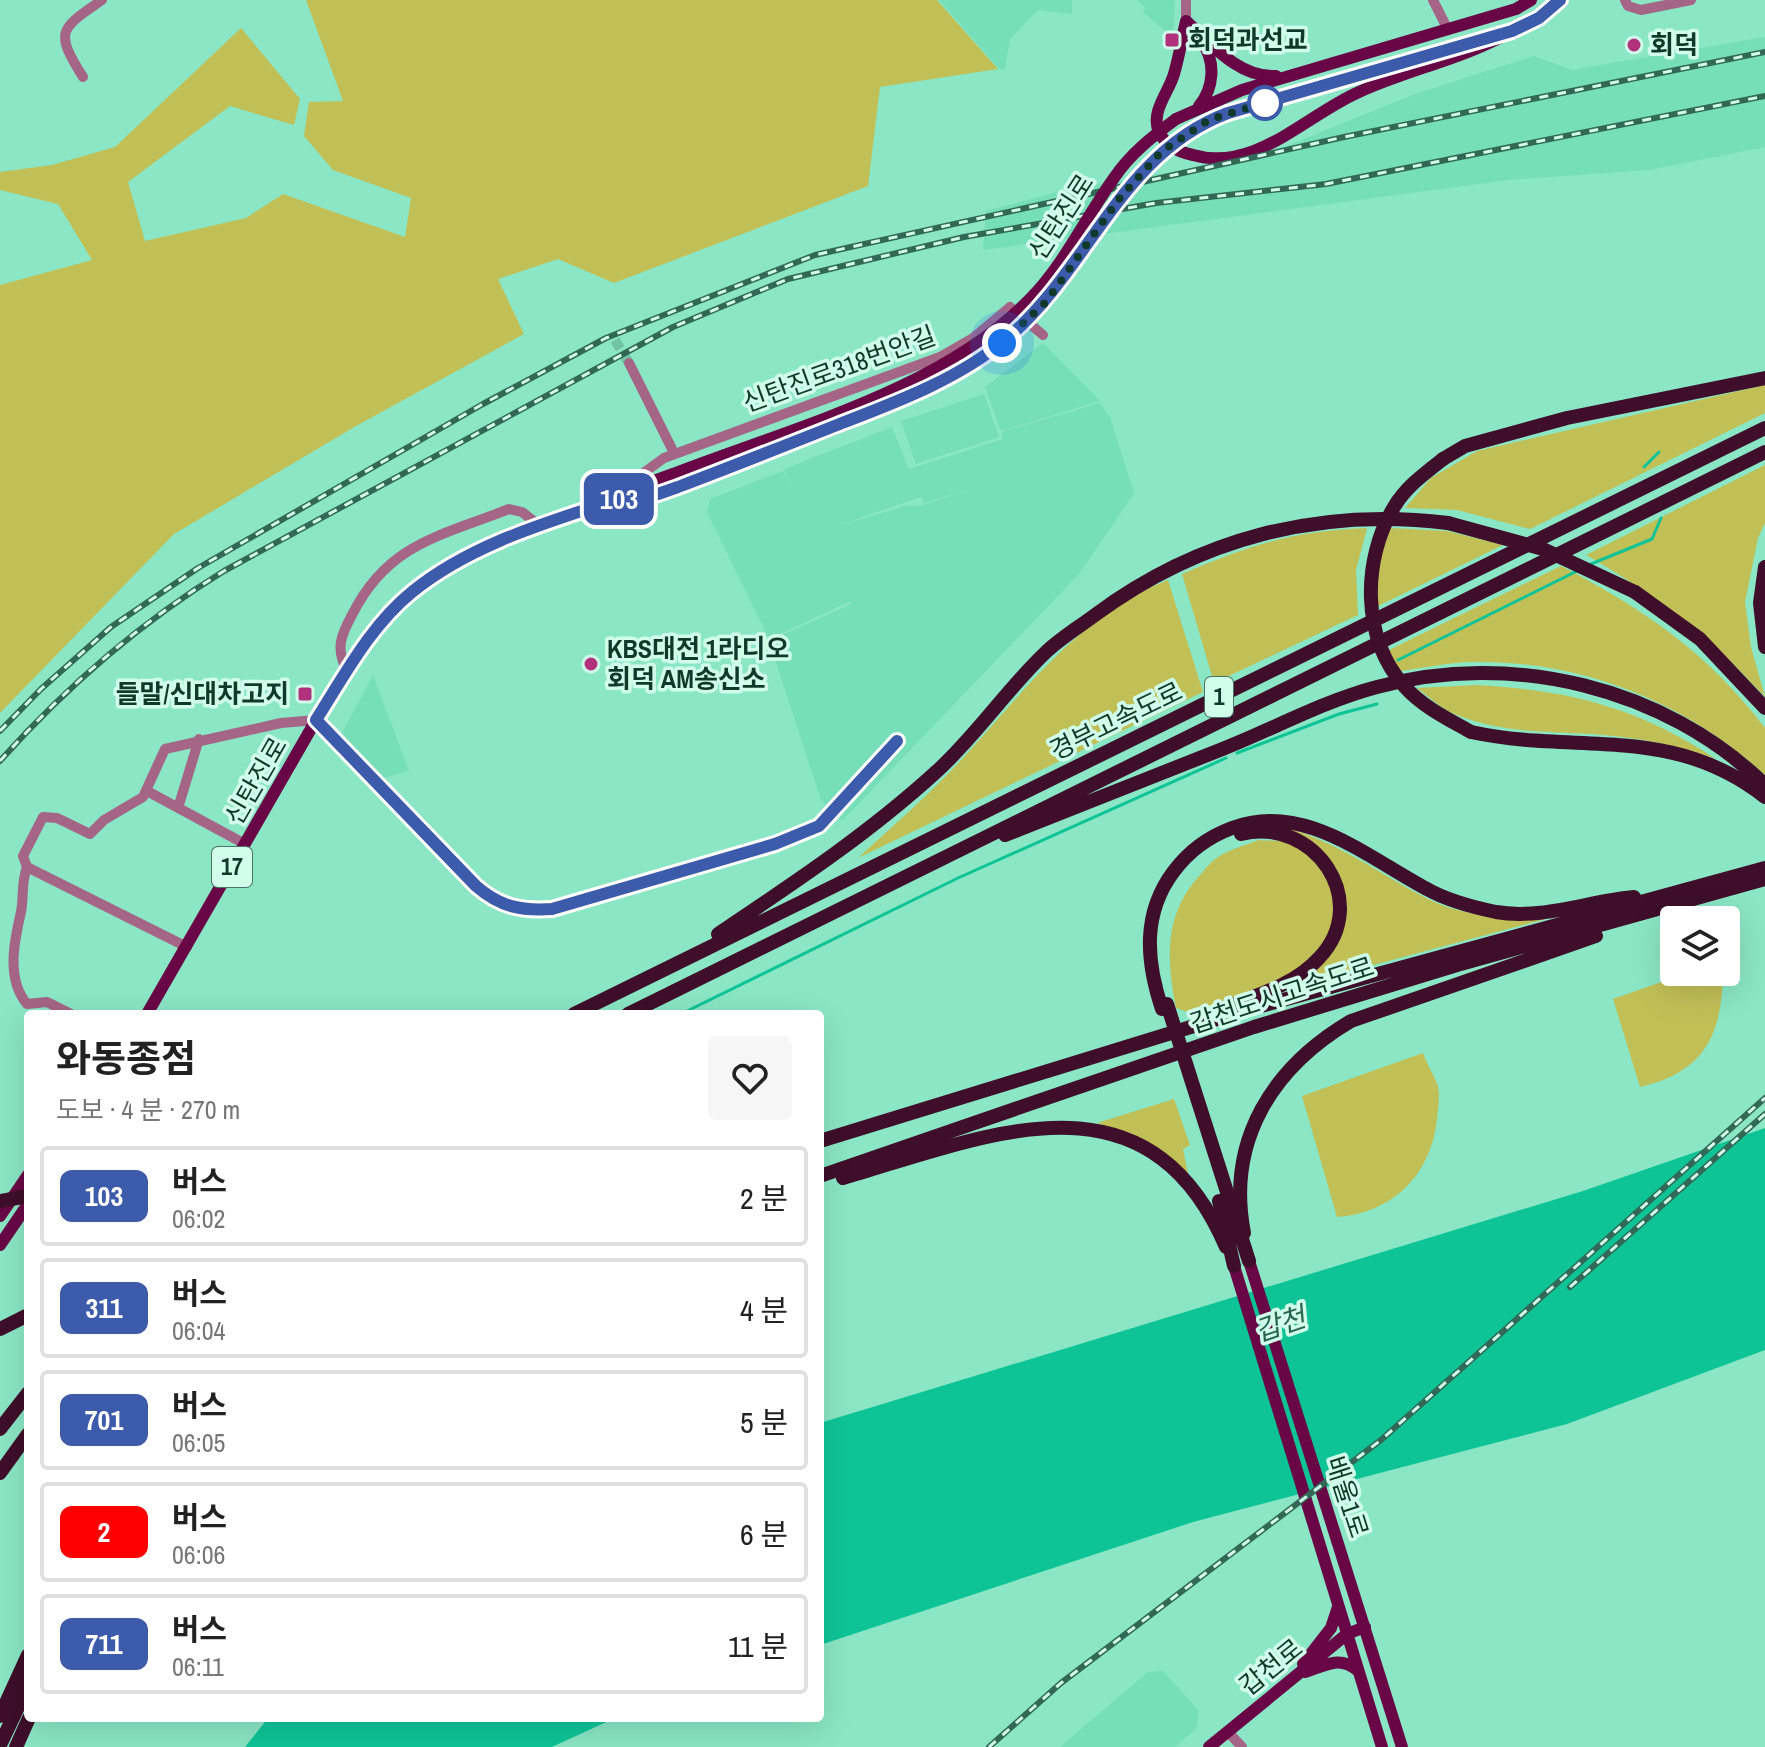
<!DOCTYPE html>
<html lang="ko">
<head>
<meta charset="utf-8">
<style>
  body { margin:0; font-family:"Archivo Narrow","Noto Sans KR",sans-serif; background:#f6f6f6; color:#222; height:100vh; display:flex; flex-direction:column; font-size:30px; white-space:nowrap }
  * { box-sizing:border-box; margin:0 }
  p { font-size:26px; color:#767676 }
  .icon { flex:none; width:44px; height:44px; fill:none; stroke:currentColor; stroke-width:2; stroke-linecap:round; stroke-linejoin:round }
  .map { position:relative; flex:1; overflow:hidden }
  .panel { position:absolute; left:24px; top:1010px; width:800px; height:712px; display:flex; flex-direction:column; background:#fff; border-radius:8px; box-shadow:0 8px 32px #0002 }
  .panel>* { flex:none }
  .badge { padding:0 16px; border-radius:12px; font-size:28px; line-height:52px }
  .fabs { position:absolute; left:1660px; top:906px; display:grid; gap:16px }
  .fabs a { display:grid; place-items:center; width:80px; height:80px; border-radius:8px; background:#fff; box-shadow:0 8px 32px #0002; font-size:40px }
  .you { position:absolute; width:40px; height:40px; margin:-20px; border:6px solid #fff; border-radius:50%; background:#1a73e8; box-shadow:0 0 0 12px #1a73e833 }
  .map>.badge { position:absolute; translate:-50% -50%; box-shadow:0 0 0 4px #fff }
  .round { display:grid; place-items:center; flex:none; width:84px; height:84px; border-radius:8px; background:#f6f6f6 }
  .head { display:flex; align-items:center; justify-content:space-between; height:136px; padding:0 32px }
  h1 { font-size:38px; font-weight:700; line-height:60px }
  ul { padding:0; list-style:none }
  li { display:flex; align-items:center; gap:24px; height:100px; margin:0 16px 12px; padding:0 16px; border:4px solid #e0e0e0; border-radius:8px }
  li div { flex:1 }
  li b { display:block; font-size:30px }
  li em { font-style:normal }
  li .badge { min-width:88px; font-weight:700; text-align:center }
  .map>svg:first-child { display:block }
</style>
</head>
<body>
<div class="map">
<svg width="1765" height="1747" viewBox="0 0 1765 1747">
  <rect width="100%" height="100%" fill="#8ae6c5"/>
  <!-- built -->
  <path fill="#76deb9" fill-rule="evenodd" d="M 939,0 L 1072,0 L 1072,14 L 1038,10 L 1010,39 L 1005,70 L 999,69 Z
    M 1137,0 L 1175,0 L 1173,37 L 1143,12 L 1146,8 Z
    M 1765,37 L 1765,147 L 1649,170 L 1508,180 L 983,250 L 986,211 L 1065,190 L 1213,165 L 1284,147 L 1415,94 L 1534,56 L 1572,70 Z
    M 1043,343 L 1100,401 L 1001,431 L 985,387 Z
    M 984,394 L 999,437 L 916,464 L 901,421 Z
    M 1100,403 L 1110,417 L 1134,493 L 1079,574 L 842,821 L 821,800 L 769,641 L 851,604 L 849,602 L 769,639 L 707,512 L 710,499 L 783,471 L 792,486 L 784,469 L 892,427 L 909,469 L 1003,439 L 1001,432 ZM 970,489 L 924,505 L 905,506 L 831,528 L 921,497 L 924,503 Z
    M 373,675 L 409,771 L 384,778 L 341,735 Z
    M 1163,1671 L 1199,1711 L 1196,1729 L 1175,1747 L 1060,1747 L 1148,1672 Z"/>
  <!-- green -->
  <path fill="#c1c057" d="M 306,0 L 937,0 L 998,69 L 880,87 L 868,186 L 614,283 L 558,259 L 498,279 L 524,334 L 356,426 L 174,534 L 0,713 L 0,285 L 92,260 L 58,204 L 0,190 L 0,172 L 52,165 L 115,147 L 241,28 L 300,99 L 294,125 L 230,106 L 128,182 L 145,241 L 246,218 L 283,194 L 405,237 L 411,198 L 333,170 L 304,136 L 309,102 L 343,101 Z
    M 1765,385 L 1765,413 L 1530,529 L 1457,510 L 1405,508 L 1431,478 L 1477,451 Z
    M 1765,465 L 1765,523 L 1758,538 L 1745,602 L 1751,647 L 1765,697 C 1707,634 1659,597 1586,555 Z
    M 1367,528 L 1356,570 L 1358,615 L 1214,683 L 1182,574 C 1250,545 1292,531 1367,528 Z
    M 1390,528 L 1447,531 L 1503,545 L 1378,606 L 1378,558 Z
    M 1561,566 C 1644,609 1708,653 1765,728 L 1765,775 C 1687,703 1582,660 1474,662 C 1450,662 1425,668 1401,671 L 1387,651 Z
    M 1168,580 L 1203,692 L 858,858 C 894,825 931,793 964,757 C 1024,691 1082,613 1168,580 Z
    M 1476,685 C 1569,690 1637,707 1716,759 C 1683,747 1649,740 1614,736 C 1560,730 1509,736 1457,715 C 1443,710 1429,697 1417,688 Z
    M 1284,827 C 1338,842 1378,873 1426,898 C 1462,917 1507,918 1546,919 L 1291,987 L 1334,942 L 1333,873 Z
    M 1259,840 C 1268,841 1280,840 1289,843 C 1336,855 1346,920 1318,954 C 1290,988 1230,999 1191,1013 L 1176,1008 C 1166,958 1164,913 1201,874 C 1206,868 1212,861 1218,857 C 1230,849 1246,845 1259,840 Z
    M 1690,972 L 1723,972 C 1722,1035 1705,1072 1640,1087 L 1613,999 Z
    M 1423,1053 C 1427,1065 1435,1076 1438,1087 C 1440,1096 1438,1109 1437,1118 C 1432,1174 1393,1213 1337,1217 L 1302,1096 Z
    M 1174,1099 L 1190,1145 L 1183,1149 L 1188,1174 L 1138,1137 L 1097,1123 Z"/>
  <!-- water -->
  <path fill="#0ec497" d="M 1765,1128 L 1765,1350 L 1567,1424 L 1193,1522 L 820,1645 L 820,1423 L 1583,1191 Z
    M 268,1718 L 615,1718 L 552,1747 L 245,1747 Z"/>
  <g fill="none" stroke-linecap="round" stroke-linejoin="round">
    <!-- stream -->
    <path stroke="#0ec497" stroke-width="3" d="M 1644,467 L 1659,452
      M 1591,564 L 1652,539 L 1661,518
      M 1398,660 L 1577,571
      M 1237,753 L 1339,714 L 1377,704
      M 681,1014 L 958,878 L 1226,758"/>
    <!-- minor-tunnel -->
    <path stroke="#72c3a6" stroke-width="10" stroke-dasharray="10 5" stroke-linecap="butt" d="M 615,340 L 629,363"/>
    <!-- minor -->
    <path stroke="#a56586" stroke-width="10" d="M 1186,0 L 1186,21
      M 1433,0 L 1448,30
      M 1625,0 L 1628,6 L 1641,10 L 1691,0
      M 83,77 C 54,31 60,29 102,0
      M 629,363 L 674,453
      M 619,499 L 631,482 L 664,458 L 940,357 L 973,338 L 1010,307 L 1043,335
      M 347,671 C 335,648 341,635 353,613 C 389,543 441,536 509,509 L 522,512 L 540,526
      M 147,791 L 245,844
      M 178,808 L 199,739
      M 27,867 L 23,856 L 43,817 L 57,818 L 90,834 L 104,820 L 143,797 L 165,749 L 281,723 L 316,720 L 476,886 C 500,907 521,911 552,909 L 775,844 L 819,826
      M 27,867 C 21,883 24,896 21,912 C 14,942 6,979 27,1004 L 47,1002 L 71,1014
      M 27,867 L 187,947
      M 1228,1732 L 1242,1747"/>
    <!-- major -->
    <path stroke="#690746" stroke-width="12" d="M 1186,21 C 1182,38 1179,57 1174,74 C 1169,92 1150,112 1159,132 C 1166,146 1178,152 1193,155 C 1255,173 1306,115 1359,92 C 1409,69 1464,59 1512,31
      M 1186,21 C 1211,44 1239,78 1276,76
      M 1505,33 L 1539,18 L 1560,0
      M 1199,106 C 1214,88 1216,62 1202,42
      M 1176,119 L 1242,90 L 1516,9 L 1531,0
      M 1186,133 L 1228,113 L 1483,39
      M 642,491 L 658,494 L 678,487
      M 147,1014 L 316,720 L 378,627 L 410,593 L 479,550 L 642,491 L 654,481 L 673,474
      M 0,1216 L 28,1175
      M 0,1245 L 28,1204
      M 1249,1261 L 1402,1747
      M 1234,1266 L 1382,1747
      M 1303,1664 L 1331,1628 L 1338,1607
      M 1305,1672 C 1325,1666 1339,1655 1357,1670
      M 1209,1747 L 1347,1634 L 1365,1627"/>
    <!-- highway -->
    <path stroke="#3e0e2a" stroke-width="14" d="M 1443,459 L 1465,446 L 1567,418 L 1765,378
      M 1765,567 L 1760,603 L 1765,647
      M 1635,592 L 1700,639 L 1765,708
      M 1471,732 C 1578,755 1671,723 1765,797
      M 1005,835 C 1078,806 1152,777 1225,748 C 1275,728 1324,701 1377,687 C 1511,650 1665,687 1765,785
      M 718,934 C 794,883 868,834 936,772 C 976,736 1007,689 1046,652 C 1061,638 1079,627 1095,615 C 1199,538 1320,507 1448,523
      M 1162,1009 C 1146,961 1142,913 1174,871 C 1189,851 1208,837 1232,828 C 1303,801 1367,857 1427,889 C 1448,901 1472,907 1496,912 C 1541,920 1589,901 1634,897
      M 1221,1009 C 1254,996 1294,986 1319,958 C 1373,901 1314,816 1241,834
      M 574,1014 L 1765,428
      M 628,1014 L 1765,452
      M 820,1141 L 1246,1010 L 1765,868
      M 820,1176 L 1254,1027 L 1457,965 L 1765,879
      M 843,1178 C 987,1136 1147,1063 1226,1247
      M 1244,1233 C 1226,1140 1273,1067 1351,1021 L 1596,936
      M 0,1329 L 28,1315
      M 0,1429 L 28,1393
      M 0,1473 L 28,1434
      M 0,1716 L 28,1655
      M 0,1745 L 28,1686
      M 16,1747 L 29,1718"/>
    <!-- rail casing -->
    <g stroke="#326856" stroke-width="6">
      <path id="rail" d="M 0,731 L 41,689 L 111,627 L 198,568 L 483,404 L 606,338 L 815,255 L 1344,137 L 1765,52
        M 0,761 C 67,686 138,624 224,571 L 673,327 L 788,279 L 964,237 L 1156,203 L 1326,184 L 1765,96
        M 1570,1287 L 1765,1114
        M 989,1747 L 1061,1683 L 1381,1440 L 1765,1098"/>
    </g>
    <!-- rail -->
    <use href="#rail" stroke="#d1fdeb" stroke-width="3" stroke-dasharray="9" stroke-linecap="butt"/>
    <!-- major-bridge -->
    <path stroke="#690746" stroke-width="12" d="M 673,474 C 791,428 942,390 1031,298 C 1065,263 1086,217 1114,178 C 1130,154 1153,136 1176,119
      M 678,487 C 781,447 948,398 1027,322 C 1088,263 1116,186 1186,133"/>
    <!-- highway-bridge -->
    <path stroke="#3e0e2a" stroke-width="14" d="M 1443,459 C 1425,473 1406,487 1394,507 C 1362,560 1361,638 1405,687 C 1423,707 1448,719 1471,732
      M 1448,523 L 1543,549 L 1635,592
      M 1167,1004 L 1249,1261
      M 0,1201 L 28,1196
      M 1219,1201 L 1234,1266"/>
  </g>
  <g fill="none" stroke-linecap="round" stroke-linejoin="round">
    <!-- line casing -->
    <g stroke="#fff" stroke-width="18">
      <path id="line" d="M 897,741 L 819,826 L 775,844 L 552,909 C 521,911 500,907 476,886 L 316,720 C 344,676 371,625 412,592 C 477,539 564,518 642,491 L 658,494 L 678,487 C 731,467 784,446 837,425 C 894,403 957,380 1005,340 C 1089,271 1120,153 1228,113 L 1512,31 L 1539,18 L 1560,0"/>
    </g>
    <!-- line -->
    <use href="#line" stroke="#3d5bab" stroke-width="12"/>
    <!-- walk -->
    <path stroke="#10382b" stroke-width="8" stroke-dasharray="0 14.4" d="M 1002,343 L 1046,302 L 1119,199 L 1161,152 L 1209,120 L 1273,100 L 1265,103"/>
  </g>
  <!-- markers -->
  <g fill="#b2317d" stroke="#d1fdeb" stroke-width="3">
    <rect x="1164" y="32" width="16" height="16" rx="4"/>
    <circle cx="1634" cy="45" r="8"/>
    <circle cx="591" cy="664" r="8"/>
    <rect x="297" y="686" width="16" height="16" rx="4"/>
  </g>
  <circle fill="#fff" stroke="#3d5bab" stroke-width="4" cx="1265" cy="103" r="16"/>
  <g text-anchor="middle" stroke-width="7" stroke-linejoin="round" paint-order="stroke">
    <!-- shield labels -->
    <g fill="#d1fdeb" stroke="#4a7365" stroke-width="2">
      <rect x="1205" y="677" width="28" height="40" rx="6"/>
      <rect x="212" y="847" width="40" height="40" rx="6"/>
    </g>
    <g font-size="24" font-weight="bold" fill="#10382b">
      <text x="1219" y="705">1</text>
      <text x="232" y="875">17</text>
    </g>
    <!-- poi labels -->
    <g font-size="26" font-weight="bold" fill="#10382b" stroke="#d1fdeb" text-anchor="start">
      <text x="1188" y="49">회덕과선교</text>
      <text x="1650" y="54">회덕</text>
      <text x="607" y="658">KBS대전 1라디오<tspan x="607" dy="30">회덕 AM송신소</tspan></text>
      <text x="289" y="703" text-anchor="end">들말/신대차고지</text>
    </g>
    <!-- street labels -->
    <g font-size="26" fill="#10382b" stroke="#d1fdeb">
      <text transform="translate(1061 217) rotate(-57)" y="9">신탄진로</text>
      <text transform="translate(839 369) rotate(-20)" y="9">신탄진로318번안길</text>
      <text transform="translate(1116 721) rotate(-26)" y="9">경부고속도로</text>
      <text transform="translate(256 781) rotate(-60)" y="9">신탄진로</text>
      <text transform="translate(1282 995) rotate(-18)" y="9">갑천도시고속도로</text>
      <text transform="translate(1347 1497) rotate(72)" y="9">배울1로</text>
      <text transform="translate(1271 1667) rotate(-39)" y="9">갑천로</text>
    </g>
    <!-- water labels -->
    <g font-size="28" font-style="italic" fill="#296451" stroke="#d1fdeb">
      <text transform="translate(1280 1324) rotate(-19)" y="10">갑천</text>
    </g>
  </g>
</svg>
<div class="fabs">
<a><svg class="icon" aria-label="layers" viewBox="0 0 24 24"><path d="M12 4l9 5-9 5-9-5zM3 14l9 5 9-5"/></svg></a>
</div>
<div class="you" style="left:1002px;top:343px"></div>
<b class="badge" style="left:619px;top:499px;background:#3d5bab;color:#fff">103</b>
<section class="panel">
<div class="head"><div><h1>와동종점</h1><p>도보 · 4 분 · 270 m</p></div><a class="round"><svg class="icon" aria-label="heart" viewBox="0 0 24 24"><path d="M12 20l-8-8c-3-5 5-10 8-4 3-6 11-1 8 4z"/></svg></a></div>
<ul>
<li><span class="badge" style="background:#3d5bab;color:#fff">103</span><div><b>버스</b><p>06:02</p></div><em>2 분</em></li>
<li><span class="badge" style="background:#3d5bab;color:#fff">311</span><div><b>버스</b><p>06:04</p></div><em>4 분</em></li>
<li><span class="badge" style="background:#3d5bab;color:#fff">701</span><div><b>버스</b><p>06:05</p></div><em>5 분</em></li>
<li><span class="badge" style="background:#f00;color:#fff">2</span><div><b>버스</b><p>06:06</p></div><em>6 분</em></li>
<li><span class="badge" style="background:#3d5bab;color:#fff">711</span><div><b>버스</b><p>06:11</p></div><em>11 분</em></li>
</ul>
</section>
</div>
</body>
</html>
